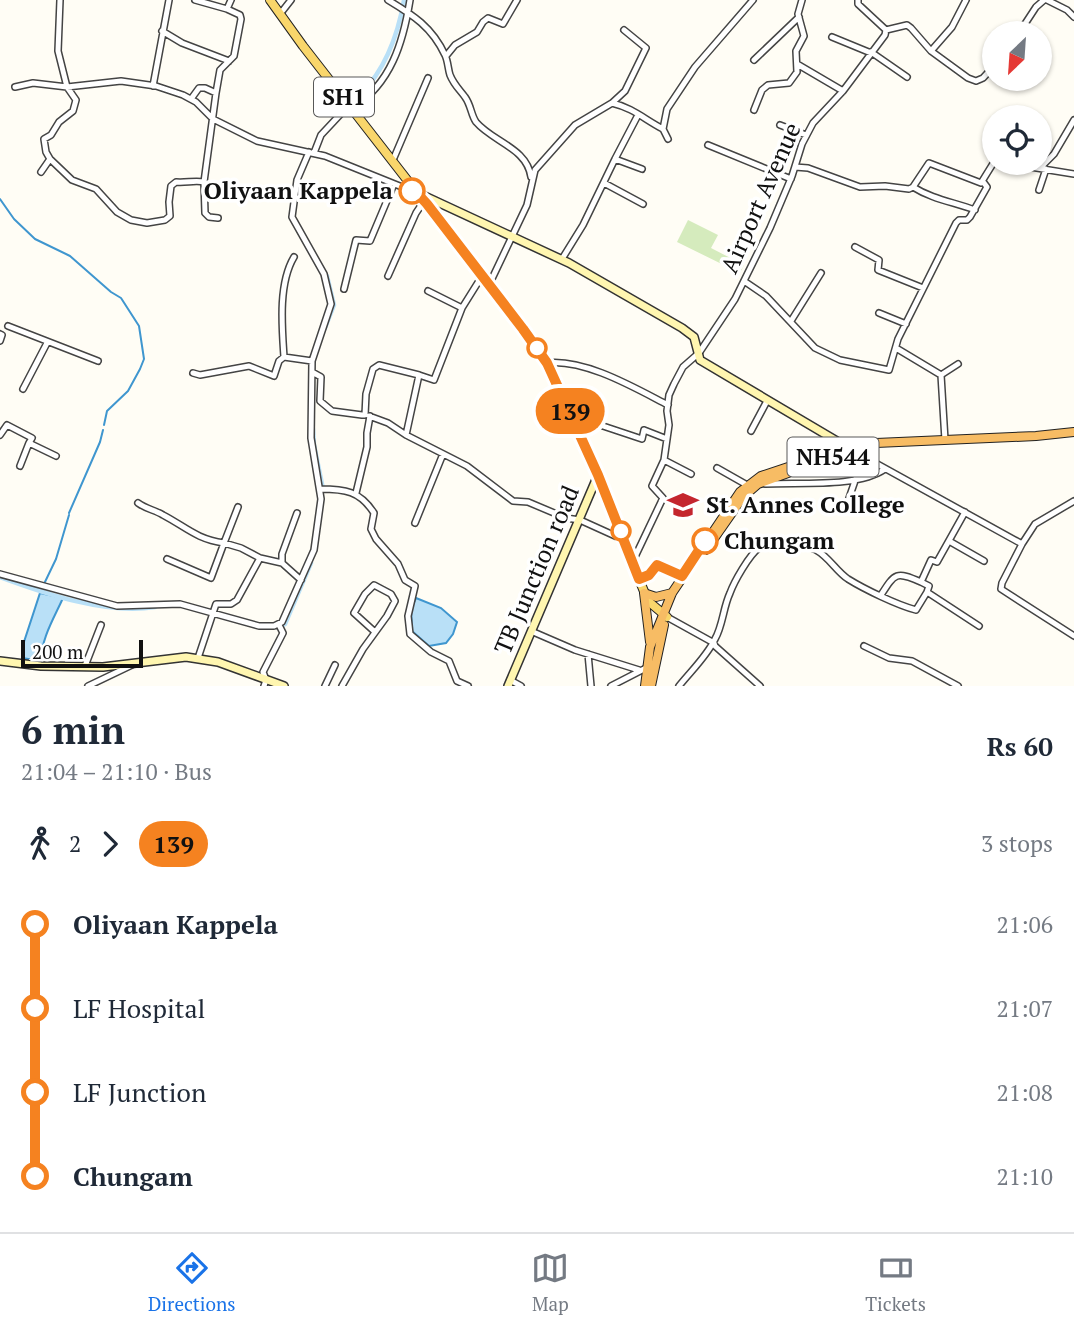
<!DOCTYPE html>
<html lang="en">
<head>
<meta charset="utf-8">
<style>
  body { margin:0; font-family:"PT Serif",serif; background:#f2f2f3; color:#1f2937; height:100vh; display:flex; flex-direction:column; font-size:26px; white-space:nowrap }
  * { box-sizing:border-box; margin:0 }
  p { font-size:23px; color:#747a83 }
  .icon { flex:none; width:38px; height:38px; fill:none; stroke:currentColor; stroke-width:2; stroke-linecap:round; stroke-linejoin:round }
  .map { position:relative; height:686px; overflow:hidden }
  .side { display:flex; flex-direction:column; background:#fff; flex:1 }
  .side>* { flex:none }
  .badge { padding:0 14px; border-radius:23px; font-size:24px; line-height:46px }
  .needle { width:46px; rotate:205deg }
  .buttons { position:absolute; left:982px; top:21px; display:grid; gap:14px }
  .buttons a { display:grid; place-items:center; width:70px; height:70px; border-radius:50%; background:#fff; box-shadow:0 2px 5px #0004; font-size:35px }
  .scale { position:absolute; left:21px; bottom:18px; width:122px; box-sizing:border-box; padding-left:7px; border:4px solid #111; border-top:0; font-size:19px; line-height:24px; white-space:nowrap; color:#111; -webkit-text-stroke:5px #fff; paint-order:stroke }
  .map>.badge { position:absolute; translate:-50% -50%; box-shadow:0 0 0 4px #fff }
  .legs { display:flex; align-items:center; gap:10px; height:77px; padding:0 21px; font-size:23px }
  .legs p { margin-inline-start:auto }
  .summary { display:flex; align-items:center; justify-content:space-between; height:119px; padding:0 21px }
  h1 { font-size:38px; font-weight:700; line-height:52px }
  ul { padding:0 21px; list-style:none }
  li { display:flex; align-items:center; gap:24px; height:84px; font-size:26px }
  li i { display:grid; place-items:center; width:10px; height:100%; margin:0 9px; background:currentColor }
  li i::after { content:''; width:18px; height:18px; margin:-9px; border:5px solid; border-radius:50%; background:#fff }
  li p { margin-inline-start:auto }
  li:first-child i { background:linear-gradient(#0000 50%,currentColor 0) }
  li:last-child i { background:linear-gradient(currentColor 50%,#0000 0) }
  .tab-bar { display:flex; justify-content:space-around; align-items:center; height:98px; border-top:2px solid #e0e1e3; background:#fff; font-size:19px; color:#747a83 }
  .tab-bar a { display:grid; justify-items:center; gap:4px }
  .tab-bar .active { color:#1a73e8 }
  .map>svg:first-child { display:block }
</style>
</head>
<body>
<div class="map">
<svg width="1074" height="686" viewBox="0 0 1074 686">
  <rect width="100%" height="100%" fill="#fffdf5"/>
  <!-- green -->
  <path fill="#d5ebbd" d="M 688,220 L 718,235 L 711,248 L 744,265 L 740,273 L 677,242 Z"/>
  <!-- water -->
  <path fill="#b9e0f7" stroke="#3f96cf" stroke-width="2" d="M 40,593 L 63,598 C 54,618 41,639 41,661 L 22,658 L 22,648 Z
    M 416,598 L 441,608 L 457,622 L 453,634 L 446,643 L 429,646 L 412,631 L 411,609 Z"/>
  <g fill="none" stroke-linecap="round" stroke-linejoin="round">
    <!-- stream -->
    <path stroke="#3f96cf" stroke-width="2" d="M 0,199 L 14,219 L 35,239 L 70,256 L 111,292 L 121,298 L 139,326 L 144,359 L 140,369 L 128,391 L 107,411 L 104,425
      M 69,513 L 100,442 L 103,430
      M 44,584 L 56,559 L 69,515"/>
    <!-- canal -->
    <path stroke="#b9e0f7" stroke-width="4.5" d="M 361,94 C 386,68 398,35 404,0
      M 325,328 L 334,305 L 327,276
      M 313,429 L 314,445 L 323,489
      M 0,577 C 46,594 107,615 155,607
      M 276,627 L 285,624 L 311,563"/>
    <!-- minor casing -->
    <g stroke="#444" stroke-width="8">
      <path id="minor" d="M 195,0 L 227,9 L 231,0
        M 388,0 C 413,15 432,27 445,55 C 448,61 448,69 450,75 C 454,85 460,90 465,97 C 471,105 471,115 476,122 C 493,142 527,148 531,177
        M 1047,0 L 1067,10 L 1074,17
        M 280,14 L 291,0
        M 886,30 L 907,25 L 911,28 L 931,51 L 968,78 L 976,81 L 983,78 L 994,66
        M 162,31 L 182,43 L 229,61
        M 1019,33 L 1036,7 L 1044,0
        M 832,37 L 871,53
        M 931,51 L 952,27 L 966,0
        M 871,52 L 907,77
        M 446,56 L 455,45 L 477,32 L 483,22 L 488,18 L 503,24 L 517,0
        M 754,60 L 799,17
        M 797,64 L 843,91
        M 153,86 L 169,0
        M 15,87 L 33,83 L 67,87 L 58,51 L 60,0
        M 191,99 L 199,88 L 205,88 L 216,93 L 220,70 L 234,56 L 241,19 L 240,15 L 227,9
        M 612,103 L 625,91 L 646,48 L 624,30
        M 353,108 C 391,83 403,43 410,0
        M 754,110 L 762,90 L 768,85 L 789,83 L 797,72 L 796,51 L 804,36 L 798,14 L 802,0
        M 1021,117 L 1025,113
        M 780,125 L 806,135
        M 668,139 L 663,129 L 667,109 L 695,67 L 753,0
        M 708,145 L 791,179
        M 314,153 L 321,135 L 350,104
        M 50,159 L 72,180 L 96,189 L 117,212 L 131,220 L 147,223 L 165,220 L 170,216 L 169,202 L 171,186 L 176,182 C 186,183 195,180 204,182 L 205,213 L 209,217 L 218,218
        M 615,159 L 638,115
        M 393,160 L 428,78
        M 1006,163 L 1074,174
        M 795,167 L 808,168 L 860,187 L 885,186 L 909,189 L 913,187 L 929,163 L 981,183 L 994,162
        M 1040,168 L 1054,154 L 1074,120
        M 41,172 L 50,159 L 46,152 L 44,139 L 51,135 L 59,122 L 73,111 L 76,100 L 67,87 L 121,81 L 156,86 L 183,95 L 196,102 L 213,119 L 257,141 L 325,156 L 417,193
        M 204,182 L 216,93
        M 604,183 L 643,204
        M 913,187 C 932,199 953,202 975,210
        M 1039,190 L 1046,169
        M 855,247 L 879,260 L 878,270 L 923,288
        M 562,259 L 583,225 L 615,159 L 642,169
        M 388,276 L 416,213 L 424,201
        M 744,281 L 766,296 L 815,348 L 840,360 L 889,370 L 898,339 L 956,223 L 959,220 L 967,220 L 970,217 L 987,187 L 984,183
        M 489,285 L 527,205 L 535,170 L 575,125 L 612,103 C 633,108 644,119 663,129
        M 344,289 L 356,240 L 370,241 L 394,184
        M 428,291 L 462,308
        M 879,313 L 906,324
        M 791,321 L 821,273
        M 8,326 L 98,361
        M 0,334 L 2,335 L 0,341
        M 896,348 L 941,375 L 945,440
        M 284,357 L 312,361
        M 546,363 C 584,358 635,388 668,405
        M 312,372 L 321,377 L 320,401 L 332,411 L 362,415 L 365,415 L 366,394 L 373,369 L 379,365 L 419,375 L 406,435 L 467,466 L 513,501 L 528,502 L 566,518 L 580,520 L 622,539
        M 193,373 L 200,375 L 249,366 L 274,376 L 279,361 L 284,357 C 282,327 278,284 294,257
        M 419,375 L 434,380 L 462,308 L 482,276
        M 941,375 L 958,364
        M 23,389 L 47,343
        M 369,416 L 388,423 L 406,435
        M 577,426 L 588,421 L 642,439 L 644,430 L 667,439
        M 751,431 L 767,401
        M 0,435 L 7,425 L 32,438 L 29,443 L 56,456
        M 850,449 L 1022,544 L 1035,524 L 1074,501
        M 664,460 L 691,474
        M 20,466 L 29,443
        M 717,468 L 747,485
        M 765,484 C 799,482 858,488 885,469
        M 320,489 C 345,489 360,491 374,513 L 371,529 L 376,539 L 398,564 L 405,580 L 415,586 L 408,616 L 410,634 L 431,652 L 449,661 L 457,681 L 468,686
        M 356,493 L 367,447 L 367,433 L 370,416
        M 848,501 L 856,478
        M 138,503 C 146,509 155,510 163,515 C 186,527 196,539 224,543 L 238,507
        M 415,523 L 443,454
        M 949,541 L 984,561
        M 1022,544 L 1002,583 L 1001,589 L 1074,636
        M 167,559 L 211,578 L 224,543 L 241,548 L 260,558 L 282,563 L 301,580
        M 633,561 L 663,498 L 652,486 L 664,460 L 669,425 L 667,411 L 669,395 L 674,384 L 683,367 L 699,353 L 735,299 L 770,228 L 792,176 L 802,144 L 813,123 L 843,91 L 885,35 L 886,30 L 858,4 L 858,0
        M 282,563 L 282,554 L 297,513
        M 0,574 L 117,606 L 180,604 L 259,626 L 274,626 L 282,622 L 314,550 L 321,499 L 311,438 L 312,361 L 331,304 L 324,274 L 292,217 L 297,180 L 309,152
        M 639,579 L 649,575 L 657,565 L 682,576
        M 927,592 L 929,586 L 921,582 L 931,560 L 937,562 L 965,512
        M 881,595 C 895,573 896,571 921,582
        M 667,617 L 714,643 L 715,646 L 760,686
        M 531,631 L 575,650 L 639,670
        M 864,646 L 889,658 L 912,661 L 958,686
        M 588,654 L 591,686
        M 198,658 L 216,604 L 231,604 L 237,600 L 260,558
        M 85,666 L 101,625
        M 510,680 L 521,686
        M 88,686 L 132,665
        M 264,686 L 266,680 L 263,672 L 283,633 L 279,625
        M 325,686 L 335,665
        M 342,686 L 363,649 L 387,616 L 395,601 L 391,594 L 374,585 L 365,594 L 354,613 L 375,632
        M 611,686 L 646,668
        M 679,686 C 691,671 707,656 715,639 C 723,625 723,608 730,593 C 734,582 749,555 759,548 C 774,538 800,542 816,550 C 829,557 836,571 848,579 C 864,589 897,605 916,610 L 927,592 L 979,626"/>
    </g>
    <!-- secondary casing -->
    <g stroke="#333" stroke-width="10">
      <path id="secondary" d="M 418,193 L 569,263 L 682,328 L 694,337 L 700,360 L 847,447
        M 0,661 L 41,666 L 103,667 L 186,657 L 218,662 L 284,686
        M 508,686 L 598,475"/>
    </g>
    <!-- primary casing -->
    <g stroke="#222" stroke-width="10">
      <path id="primary" d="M 270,0 L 303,46 L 523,329 L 546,363 L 566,402 L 648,601 L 667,617"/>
    </g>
    <!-- trunk casing -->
    <g stroke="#222" stroke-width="10">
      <path id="trunk" d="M 706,550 L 743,497 L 758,484 L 824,460
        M 650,642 L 644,593 L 656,597 L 672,593
        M 645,686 L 650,647 L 672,593 L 740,492 L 761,476 L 833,452 L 876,443 L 1036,436 L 1074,432
        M 651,686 L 664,625"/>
    </g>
    <!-- minor -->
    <use href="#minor" stroke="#fff" stroke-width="5"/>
    <!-- secondary -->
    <use href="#secondary" stroke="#fff6b0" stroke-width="7"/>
    <!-- primary -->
    <use href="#primary" stroke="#f9d66b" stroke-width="8"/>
    <!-- trunk -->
    <use href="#trunk" stroke="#f7bc64" stroke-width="8"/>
  </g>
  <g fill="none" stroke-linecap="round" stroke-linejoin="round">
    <!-- line-1 casing -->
    <g stroke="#fff" stroke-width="16">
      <path id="line-1" d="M 412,191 L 417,193 L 427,204 L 523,329 L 547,363 L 598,475 L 639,579 L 649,575 L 657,565 L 682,576 L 705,541"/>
    </g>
    <!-- line-1 -->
    <use href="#line-1" stroke="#f58220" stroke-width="10"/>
  </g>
  <!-- icons -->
  <defs>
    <g id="university-bare" transform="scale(2.415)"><path d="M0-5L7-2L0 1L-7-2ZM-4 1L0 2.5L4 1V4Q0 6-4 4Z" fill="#c4262e" stroke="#fff" stroke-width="2.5" paint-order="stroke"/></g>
  </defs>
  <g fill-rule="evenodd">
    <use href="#university-bare" x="683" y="505"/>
  </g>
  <!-- markers -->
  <g fill="#fff" stroke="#f58220" stroke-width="3.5">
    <circle cx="412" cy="191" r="12"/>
    <circle cx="537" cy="348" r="9"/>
    <circle cx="621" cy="531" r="9"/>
    <circle cx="705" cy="541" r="12"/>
  </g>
  <g text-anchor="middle" stroke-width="7" stroke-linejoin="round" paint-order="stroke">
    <!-- shield labels -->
    <g fill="#fff" stroke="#585858" stroke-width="2">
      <rect x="314" y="77.5" width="60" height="39" rx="5"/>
      <rect x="787.5" y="437.5" width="91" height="39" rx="5"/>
    </g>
    <g font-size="23" font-weight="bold" fill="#111">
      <text x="344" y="105">SH1</text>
      <text x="833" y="465">NH544</text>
    </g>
    <!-- stop labels -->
    <g font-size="24" font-weight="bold" fill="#111" stroke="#fff" text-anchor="end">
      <text x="393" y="199">Oliyaan Kappela</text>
      <text x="724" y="549" text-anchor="start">Chungam</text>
    </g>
    <!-- street labels -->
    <g font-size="24" fill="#111" stroke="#fff">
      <text transform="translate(761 198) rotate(-66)" y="8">Airport Avenue</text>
      <text transform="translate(537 570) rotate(-67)" y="8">TB Junction road</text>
    </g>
    <!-- poi labels -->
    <g font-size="24" font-weight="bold" fill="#111" stroke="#fff" text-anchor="start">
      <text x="706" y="513">St. Annes College</text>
    </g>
  </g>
</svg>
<div class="buttons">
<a><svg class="needle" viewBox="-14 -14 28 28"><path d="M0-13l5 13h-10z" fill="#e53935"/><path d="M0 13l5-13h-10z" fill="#747a83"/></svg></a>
<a><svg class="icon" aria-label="locate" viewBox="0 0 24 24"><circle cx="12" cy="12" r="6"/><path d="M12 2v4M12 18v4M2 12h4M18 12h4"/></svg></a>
</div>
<div class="scale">200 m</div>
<b class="badge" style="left:570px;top:411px;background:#f58220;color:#111">139</b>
</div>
<section class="side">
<div class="summary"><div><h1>6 min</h1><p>21:04 – 21:10 · Bus</p></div><b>Rs 60</b></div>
<div class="legs"><svg class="icon" aria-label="walk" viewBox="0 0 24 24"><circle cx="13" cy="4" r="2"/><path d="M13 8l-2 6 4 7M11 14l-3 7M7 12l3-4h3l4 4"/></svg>2<svg class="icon" aria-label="forward" viewBox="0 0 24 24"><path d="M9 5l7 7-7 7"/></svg><b class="badge" style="background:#f58220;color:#111">139</b><p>3 stops</p></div>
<ul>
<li><i style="color:#f58220"></i><b>Oliyaan Kappela</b><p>21:06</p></li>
<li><i style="color:#f58220"></i><span>LF Hospital</span><p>21:07</p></li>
<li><i style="color:#f58220"></i><span>LF Junction</span><p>21:08</p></li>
<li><i style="color:#f58220"></i><b>Chungam</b><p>21:10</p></li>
</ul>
</section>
<nav class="tab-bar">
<a class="active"><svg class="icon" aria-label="directions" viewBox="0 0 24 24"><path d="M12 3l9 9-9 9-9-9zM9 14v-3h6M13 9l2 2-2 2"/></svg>Directions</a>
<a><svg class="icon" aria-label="map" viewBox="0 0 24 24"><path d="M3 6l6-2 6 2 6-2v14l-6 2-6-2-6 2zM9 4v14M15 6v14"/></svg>Map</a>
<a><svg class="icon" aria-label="tickets" viewBox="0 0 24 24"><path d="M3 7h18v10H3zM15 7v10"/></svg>Tickets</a>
</nav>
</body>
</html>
